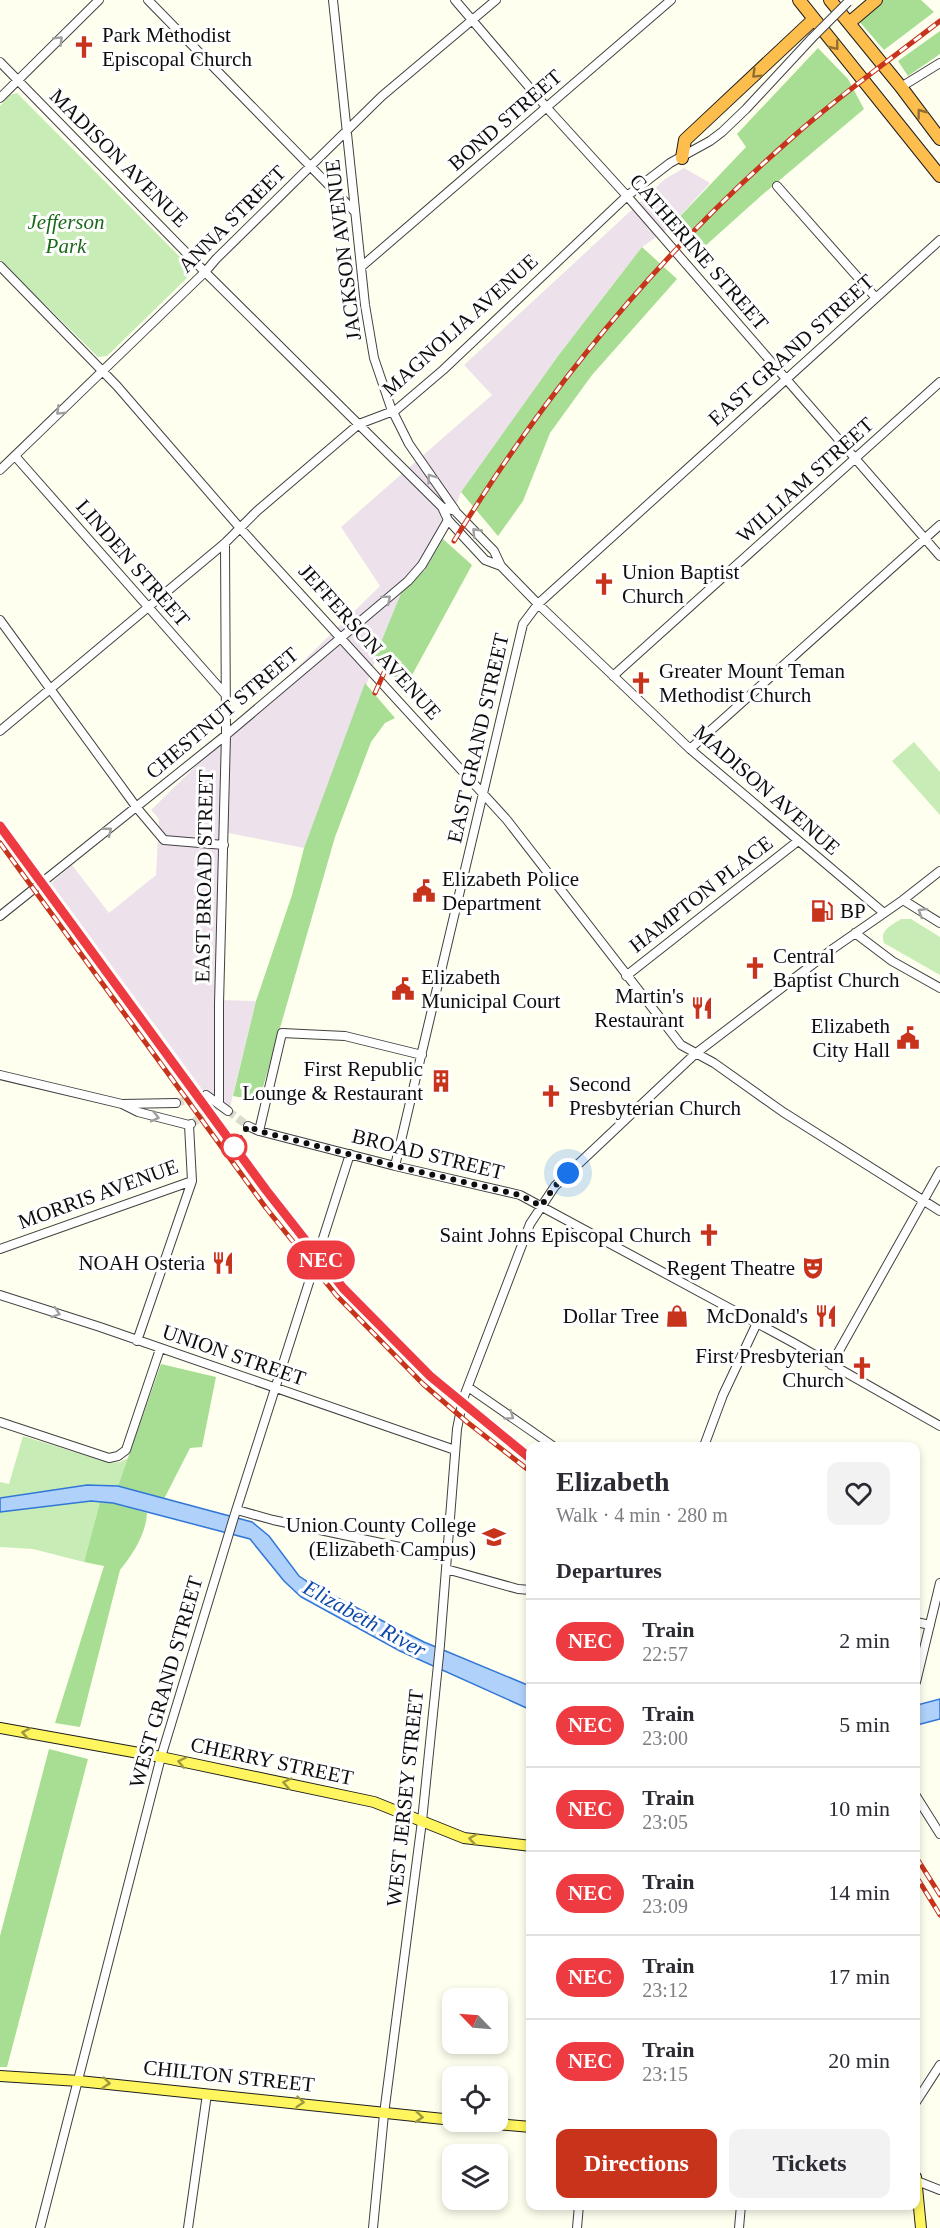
<!DOCTYPE html>
<html lang="en">
<head>
<meta charset="utf-8">
<style>
  body { margin:0; font-family:"Times New Roman",serif; background:#f2f2f3; color:#2b2b33; height:100vh; display:flex; flex-direction:column; font-size:22px; white-space:nowrap }
  * { box-sizing:border-box; margin:0 }
  p { font-size:20px; color:#7c7c81 }
  .icon { flex:none; width:33px; height:33px; fill:none; stroke:currentColor; stroke-width:2; stroke-linecap:round; stroke-linejoin:round }
  .map { position:relative; flex:1; overflow:hidden }
  .side { position:absolute; left:526px; top:1442px; width:394px; height:768px; display:flex; flex-direction:column; background:#fff; border-radius:12px; box-shadow:0 3px 9px #0003 }
  .side>* { flex:none }
  .badge { padding:0 12px; border-radius:20px; font-size:21px; line-height:39px }
  .needle { width:39px; rotate:295deg }
  .fabs { position:absolute; left:442px; top:1988px; display:grid; gap:12px }
  .fabs a { display:grid; place-items:center; width:66px; height:66px; border-radius:12px; background:#fff; box-shadow:0 3px 9px #0003; font-size:30px }
  .you { position:absolute; width:30px; height:30px; margin:-15px; border:4px solid #fff; border-radius:50%; background:#1a73e8; box-shadow:0 0 0 9px #1a73e833 }
  .map>.badge { position:absolute; translate:-50% -50%; box-shadow:0 0 0 3px #fff }
  h2 { padding:0 30px; font-size:22px; line-height:54px }
  .round { display:grid; place-items:center; flex:none; width:63px; height:63px; border-radius:12px; background:#f2f2f3 }
  .overview { display:flex; align-items:center; justify-content:space-between; height:102px; padding:0 30px }
  h1 { font-size:28px; font-weight:600; line-height:45px }
  .primary-button { display:flex; gap:12px; margin-top:auto; padding:12px 30px }
  .primary-button a { flex:1; height:69px; border-radius:12px; background:#c8331c; color:#fff; font-size:24px; font-weight:600; line-height:69px; text-align:center }
  .primary-button a+a { background:#f2f2f3; color:#2b2b33 }
  ul { padding:0; list-style:none }
  li { display:flex; align-items:center; gap:18px; height:84px; padding:0 30px; border-top:2px solid #e1e1e2 }
  li div { flex:1 }
  li b { display:block; font-size:22px }
  li em { font-style:normal }
  li .badge { min-width:66px; font-weight:700; text-align:center }
  .map>svg:first-child { display:block }
</style>
</head>
<body>
<div class="map">
<svg width="940" height="2228" viewBox="0 0 940 2228">
  <rect width="100%" height="100%" fill="#ffffef"/>
  <!-- industrial -->
  <path fill="#ede1ec" d="M 684,168 L 710,183 L 668,229 L 642,247 L 558,356 L 461,492 L 443,539 L 425,570 L 402,591 L 304,848 L 223,832 L 220,1000 L 256,1001 L 230,1107 L 212,1103 L 51,883 L 72,865 L 109,913 L 156,875 L 159,819 L 151,810 L 380,586 L 341,527 L 492,395 L 464,365 L 665,179 Z"/>
  <!-- green -->
  <path fill="#c8ecb5" d="M 17,93 L 191,268 L 192,273 L 107,356 L 98,357 L 0,260 L 0,106 L 10,95 Z
    M 914,742 L 940,772 L 940,815 L 892,761 Z
    M 901,919 L 911,919 L 940,937 L 940,975 L 884,943 C 879,930 892,925 901,919 Z
    M 23,1436 L 109,1463 L 120,1462 L 128,1458 L 118,1486 L 87,1485 L 0,1498 L 0,1482 L 9,1484 Z
    M 91,1501 L 100,1502 L 84,1562 L 33,1549 L 0,1547 L 0,1512 Z"/>
  <!-- forest -->
  <path fill="#a7de93" d="M 882,0 L 921,0 L 934,12 L 884,50 L 858,20 Z
    M 940,31 L 940,54 L 908,76 L 898,61 Z
    M 818,48 L 848,79 L 864,109 L 762,195 L 694,256 L 668,229 L 746,147 L 737,134 Z
    M 642,247 L 677,279 L 592,375 L 550,433 L 523,501 L 498,536 L 461,492 L 558,356 Z
    M 443,539 L 472,565 L 405,688 L 375,657 L 402,591 L 425,570 Z
    M 365,683 L 395,718 L 385,723 L 371,742 L 335,837 L 259,1101 L 233,1096 L 256,1001 L 292,895 L 304,848 Z
    M 161,1364 L 216,1377 L 202,1447 L 190,1448 L 164,1499 L 118,1486 Z
    M 100,1502 L 113,1503 L 147,1513 C 146,1534 133,1554 120,1570 L 80,1727 L 55,1723 L 104,1566 L 84,1562 Z
    M 49,1749 L 88,1759 L 7,2067 L 0,2067 L 0,1936 Z"/>
  <!-- water -->
  <path fill="#afd1fa" stroke="#3176d7" stroke-width="1.5" d="M 87,1485 L 118,1486 L 252,1522 L 269,1536 L 299,1576 L 314,1586 L 424,1642 L 530,1686 L 531,1710 L 400,1651 L 301,1597 L 284,1581 L 250,1539 L 113,1503 L 91,1501 L 0,1512 L 0,1498 Z
    M 940,1699 L 940,1719 L 917,1725 L 917,1705 Z"/>
  <g fill="none" stroke-linecap="round" stroke-linejoin="round">
    <!-- minor-tunnel -->
    <path stroke="#dbdbcd" stroke-width="8" stroke-dasharray="8 4" stroke-linecap="butt" d="M 176,1103 L 206,1095
      M 228,1111 L 248,1126
      M 191,1124 L 215,1107"/>
    <!-- minor casing -->
    <g stroke="#414141" stroke-width="10">
      <path id="minor" d="M 148,0 L 355,212
        M 333,0 L 365,305 L 374,358 L 391,408 L 409,444 L 455,510
        M 455,0 L 547,108 L 627,196 L 940,556
        M 0,62 L 205,272 L 442,507 L 448,520 L 485,560 L 501,566
        M 901,87 L 940,63
        M 0,98 L 99,0
        M 777,186 L 876,298
        M 0,266 L 117,386 L 240,528 L 507,820 L 681,1045 L 714,1063 L 783,1112 L 940,1211
        M 361,267 L 671,0
        M 15,456 L 225,694
        M 0,470 L 205,272 L 216,259 L 382,96 L 496,0
        M 442,507 L 455,511 L 494,551 L 501,566 L 538,604 L 690,749 L 884,913
        M 0,620 L 137,808 L 164,840 L 224,845
        M 613,676 L 940,382
        M 0,731 L 225,543 L 257,511 L 359,424 L 396,410 L 443,370 L 627,196 L 670,163 L 710,141 L 722,132 L 746,109 L 812,38
        M 690,749 L 940,525
        M 903,900 L 940,923
        M 0,916 L 226,735 L 408,581 L 422,565 L 448,520
        M 855,933 L 892,961 L 940,988
        M 626,976 L 798,841
        M 0,1075 L 122,1104 L 138,1112 L 189,1125 L 191,1124
        M 206,1095 L 228,1111
        M 219,1103 L 219,1004 L 226,735 L 225,543
        M 122,1104 L 176,1103
        M 248,1126 L 259,1131 L 395,1166 L 520,1195 L 792,1342 L 940,1426
        M 259,1131 L 282,1033 L 345,1036 L 422,1055
        M 395,1166 L 523,624 L 538,604 L 940,240
        M 0,1249 L 192,1181 L 189,1125
        M 0,1295 L 100,1327 L 455,1450
        M 137,1341 L 192,1181
        M 831,1365 L 940,1171
        M 468,1387 L 553,1446
        M 0,1422 L 109,1458 L 118,1456 L 126,1450 L 160,1349
        M 704,1446 L 723,1395 L 757,1323
        M 237,1510 L 273,1520 L 447,1557
        M 446,1569 L 518,1589 L 531,1590
        M 916,1622 L 930,1625
        M 916,1682 L 940,1583
        M 916,1796 L 940,1834
        M 916,2102 L 940,2065
        M 917,2181 L 940,2190
        M 40,2228 L 161,1757 L 234,1517 L 350,1154
        M 188,2228 L 207,2094
        M 373,2228 L 384,2114 L 422,1821 L 440,1645 L 457,1429 L 463,1399 L 530,1224 L 555,1186 L 695,1054 L 834,948 L 903,900 L 940,871
        M 577,2228 L 579,2205
        M 739,2228 L 741,2205"/>
    </g>
    <!-- major casing -->
    <g stroke="#1f1f1f" stroke-width="12">
      <path id="major" d="M 0,1728 L 161,1757 L 374,1802 L 464,1838 L 531,1846
        M 0,2076 L 79,2081 L 453,2120
        M 464,2121 L 531,2127
        M 916,2177 L 921,2228"/>
    </g>
    <!-- highway casing -->
    <g stroke="#1f1f1f" stroke-width="14">
      <path id="highway" d="M 799,0 L 940,176
        M 830,0 L 901,87 L 940,139
        M 849,23 L 876,0
        M 682,158 L 685,140 L 814,19"/>
    </g>
    <!-- minor -->
    <use href="#minor" stroke="#fff" stroke-width="8"/>
    <!-- major -->
    <use href="#major" stroke="#fff55f" stroke-width="10"/>
    <!-- highway -->
    <use href="#highway" stroke="#febe4d" stroke-width="12"/>
    <!-- rail casing -->
    <g stroke="#c8331c" stroke-width="5">
      <path id="rail" d="M 454,541 C 547,389 660,253 794,136 C 840,95 891,59 940,21
        M 375,693 L 387,666
        M 0,826 L 274,1202 L 343,1288 L 430,1376 L 531,1459
        M 0,843 L 266,1208 L 336,1295 L 423,1384 L 467,1422 L 531,1472
        M 916,1857 L 940,1895
        M 916,1876 L 940,1915"/>
    </g>
    <!-- rail -->
    <use href="#rail" stroke="#fff" stroke-width="3" stroke-dasharray="9" stroke-linecap="butt"/>
    <!-- minor-bridge casing -->
    <g stroke="#414141" stroke-width="10" stroke-linecap="butt">
      <path id="minor-bridge" d="M 812,38 L 848,2"/>
    </g>
    <!-- minor-bridge -->
    <use href="#minor-bridge" stroke="#fff" stroke-width="8"/>
  </g>
  <!-- one-way arrows -->
  <defs><path id="oneway-chevron" d="M-2-3.5L2.5 0L-2 3.5" fill="none" stroke-width="1.6" stroke-linecap="round" stroke-linejoin="round" transform="scale(1.5)"/></defs>
  <g stroke="#9f9f9f">
    <use href="#oneway-chevron" transform="translate(59 40) rotate(-45)"/>
    <use href="#oneway-chevron" transform="translate(60 411) rotate(136)"/>
    <use href="#oneway-chevron" transform="translate(431 478) rotate(-126)"/>
    <use href="#oneway-chevron" transform="translate(476 532) rotate(-134)"/>
    <use href="#oneway-chevron" transform="translate(387 599) rotate(-40)"/>
    <use href="#oneway-chevron" transform="translate(108 831) rotate(-39)"/>
    <use href="#oneway-chevron" transform="translate(922 912) rotate(-148)"/>
    <use href="#oneway-chevron" transform="translate(155 1117) rotate(14)"/>
    <use href="#oneway-chevron" transform="translate(56 1313) rotate(18)"/>
    <use href="#oneway-chevron" transform="translate(510 1416) rotate(35)"/>
  </g>
  <g stroke="#926f31">
    <use href="#oneway-chevron" transform="translate(835 46) rotate(51)"/>
    <use href="#oneway-chevron" transform="translate(756 74) rotate(136)"/>
    <use href="#oneway-chevron" transform="translate(921 113) rotate(-127)"/>
  </g>
  <g stroke="#9f993f">
    <use href="#oneway-chevron" transform="translate(26 1733) rotate(-170)"/>
    <use href="#oneway-chevron" transform="translate(182 1762) rotate(-168)"/>
    <use href="#oneway-chevron" transform="translate(287 1783) rotate(-168)"/>
    <use href="#oneway-chevron" transform="translate(473 1839) rotate(-171)"/>
    <use href="#oneway-chevron" transform="translate(106 2083) rotate(6)"/>
    <use href="#oneway-chevron" transform="translate(300 2102) rotate(5)"/>
    <use href="#oneway-chevron" transform="translate(419 2117) rotate(5)"/>
  </g>
  <g fill="none" stroke-linecap="round" stroke-linejoin="round">
    <!-- line casing -->
    <g stroke="#fff" stroke-width="14">
      <path id="line" d="M 0,826 L 266,1190 L 343,1288 L 430,1376 L 531,1459"/>
    </g>
    <!-- line -->
    <use href="#line" stroke="#ee3a41" stroke-width="9"/>
    <!-- walk -->
    <path stroke="#0e0e0e" stroke-width="6" stroke-dasharray="0 10.8" d="M 234,1147 L 248,1126 L 259,1131 L 395,1166 L 520,1195 L 541,1206 L 555,1186 L 568,1173"/>
  </g>
  <!-- icons -->
  <defs>
    <g id="church-bare" transform="scale(1.8)"><path d="M-1.2-6h2.4v3.5h3.3v2.4h-3.3V6h-2.4V-.1h-3.3v-2.4h3.3Z" fill="#c8331c" stroke="#fff" stroke-width="2.5" paint-order="stroke"/></g>
    <g id="civic-bare" transform="scale(1.8)"><path d="M-.6-6.5H3V-4.5H.6V-3L4-1V1h2V6H-6V1h2V-1L-.6-3ZM-1.2 2.5V6h2.4V2.5Z" fill="#c8331c" stroke="#fff" stroke-width="2.5" paint-order="stroke"/></g>
    <g id="fuel-bare" transform="scale(1.8)"><path d="M-5.5-6h7V0h2V4h1.3V-2.5L3-4.5l.8-.8L6-3V5H2.5V1h-1V6h-7ZM-4.2-4.7v3.2H.2V-4.7Z" fill="#c8331c" stroke="#fff" stroke-width="2.5" paint-order="stroke"/></g>
    <g id="restaurant-bare" transform="scale(1.8)"><path d="M-5-6h1v4h1v-4h1v4h1v-4h1v5L-1.5 .5V6h-2V.5L-5-1ZM5-6V6H3V1.5H1.5Q1.5-4 5-6Z" fill="#c8331c" stroke="#fff" stroke-width="2.5" paint-order="stroke"/></g>
    <g id="building-bare" transform="scale(1.8)"><path d="M-4-6H4V6H1V3H-1V6H-4ZM-2.5-4.3h1.7v1.8h-1.7ZM.8-4.3h1.7v1.8H.8ZM-2.5-1h1.7V.8h-1.7ZM.8-1h1.7V.8H.8Z" fill="#c8331c" stroke="#fff" stroke-width="2.5" paint-order="stroke"/></g>
    <g id="theatre-bare" transform="scale(1.8)"><path d="M-5-5.5Q0-4 5-5.5V0Q5 5 0 6Q-5 5-5 0ZM-3.3-2.5H-1v1.5H-3.3ZM1-2.5H3.3v1.5H1ZM-2.8 1Q0 5.5 2.8 1Z" fill="#c8331c" stroke="#fff" stroke-width="2.5" paint-order="stroke"/></g>
    <g id="shop-bare" transform="scale(1.8)"><path d="M-5-2.5h2.3a2.7 3.5 0 0 1 5.4 0H5L5.5 6h-11ZM-1.5-2.5h3a1.5 2.3 0 0 0-3 0Z" fill="#c8331c" stroke="#fff" stroke-width="2.5" paint-order="stroke"/></g>
    <g id="university-bare" transform="scale(1.8)"><path d="M0-5L7-2L0 1L-7-2ZM-4 1L0 2.5L4 1V4Q0 6-4 4Z" fill="#c8331c" stroke="#fff" stroke-width="2.5" paint-order="stroke"/></g>
  </defs>
  <g fill-rule="evenodd">
    <use href="#church-bare" x="84" y="47"/>
    <use href="#church-bare" x="604" y="584"/>
    <use href="#church-bare" x="641" y="683"/>
    <use href="#civic-bare" x="424" y="891"/>
    <use href="#fuel-bare" x="822" y="911"/>
    <use href="#church-bare" x="755" y="968"/>
    <use href="#civic-bare" x="403" y="989"/>
    <use href="#restaurant-bare" x="702" y="1008"/>
    <use href="#civic-bare" x="908" y="1038"/>
    <use href="#building-bare" x="441" y="1081"/>
    <use href="#church-bare" x="551" y="1096"/>
    <use href="#church-bare" x="709" y="1235"/>
    <use href="#restaurant-bare" x="223" y="1263"/>
    <use href="#theatre-bare" x="813" y="1268"/>
    <use href="#shop-bare" x="677" y="1316"/>
    <use href="#restaurant-bare" x="826" y="1316"/>
    <use href="#church-bare" x="862" y="1368"/>
    <use href="#university-bare" x="494" y="1537"/>
  </g>
  <!-- markers -->
  <circle fill="#fff" stroke="#ee3a41" stroke-width="3" cx="234" cy="1147" r="12"/>
  <g text-anchor="middle" stroke-width="6" stroke-linejoin="round" paint-order="stroke">
    <!-- poi labels -->
    <g font-size="21" fill="#0e0e0e" stroke="#fff" text-anchor="end">
      <text x="102" y="42" text-anchor="start">Park Methodist<tspan x="102" dy="24">Episcopal Church</tspan></text>
      <text x="622" y="579" text-anchor="start">Union Baptist<tspan x="622" dy="24">Church</tspan></text>
      <text x="659" y="678" text-anchor="start">Greater Mount Teman<tspan x="659" dy="24">Methodist Church</tspan></text>
      <text x="442" y="886" text-anchor="start">Elizabeth Police<tspan x="442" dy="24">Department</tspan></text>
      <text x="840" y="918" text-anchor="start">BP</text>
      <text x="773" y="963" text-anchor="start">Central<tspan x="773" dy="24">Baptist Church</tspan></text>
      <text x="421" y="984" text-anchor="start">Elizabeth<tspan x="421" dy="24">Municipal Court</tspan></text>
      <text x="684" y="1003">Martin's<tspan x="684" dy="24">Restaurant</tspan></text>
      <text x="890" y="1033">Elizabeth<tspan x="890" dy="24">City Hall</tspan></text>
      <text x="423" y="1076">First Republic<tspan x="423" dy="24">Lounge &amp; Restaurant</tspan></text>
      <text x="569" y="1091" text-anchor="start">Second<tspan x="569" dy="24">Presbyterian Church</tspan></text>
      <text x="691" y="1242">Saint Johns Episcopal Church</text>
      <text x="205" y="1270">NOAH Osteria</text>
      <text x="795" y="1275">Regent Theatre</text>
      <text x="659" y="1323">Dollar Tree</text>
      <text x="808" y="1323">McDonald's</text>
      <text x="844" y="1363">First Presbyterian<tspan x="844" dy="24">Church</tspan></text>
      <text x="476" y="1532">Union County College<tspan x="476" dy="24">(Elizabeth Campus)</tspan></text>
    </g>
    <!-- street labels -->
    <g font-size="21" fill="#0e0e0e" stroke="#fff">
      <text transform="translate(505 120) rotate(-41)" y="7">BOND STREET</text>
      <text transform="translate(119 158) rotate(45)" y="7">MADISON AVENUE</text>
      <text transform="translate(232 219) rotate(-45)" y="7">ANNA STREET</text>
      <text transform="translate(343 250) rotate(-97)" y="7">JACKSON AVENUE</text>
      <text transform="translate(699 252) rotate(49)" y="7">CATHERINE STREET</text>
      <text transform="translate(460 325) rotate(-42)" y="7">MAGNOLIA AVENUE</text>
      <text transform="translate(791 350) rotate(-42)" y="7">EAST GRAND STREET</text>
      <text transform="translate(805 480) rotate(-42)" y="7">WILLIAM STREET</text>
      <text transform="translate(133 563) rotate(49)" y="7">LINDEN STREET</text>
      <text transform="translate(370 642) rotate(48)" y="7">JEFFERSON AVENUE</text>
      <text transform="translate(222 713) rotate(-40)" y="7">CHESTNUT STREET</text>
      <text transform="translate(478 738) rotate(-77)" y="7">EAST GRAND STREET</text>
      <text transform="translate(767 790) rotate(41)" y="7">MADISON AVENUE</text>
      <text transform="translate(204 876) rotate(-89)" y="7">EAST BROAD STREET</text>
      <text transform="translate(701 894) rotate(-38)" y="7">HAMPTON PLACE</text>
      <text transform="translate(428 1154) rotate(14)" y="7">BROAD STREET</text>
      <text transform="translate(98 1194) rotate(-20)" y="7">MORRIS AVENUE</text>
      <text transform="translate(234 1355) rotate(19)" y="7">UNION STREET</text>
      <text transform="translate(166 1682) rotate(-74)" y="7">WEST GRAND STREET</text>
      <text transform="translate(272 1761) rotate(12)" y="7">CHERRY STREET</text>
      <text transform="translate(405 1798) rotate(-84)" y="7">WEST JERSEY STREET</text>
      <text transform="translate(229 2076) rotate(6)" y="7">CHILTON STREET</text>
    </g>
    <!-- park labels -->
    <g font-size="21" font-style="italic" fill="#1b6a19" stroke="#fff">
      <text x="66" y="229">Jefferson<tspan x="66" dy="24">Park</tspan></text>
    </g>
    <!-- water labels -->
    <g font-size="22" font-style="italic" fill="#0e49a9" stroke="#fff">
      <text transform="translate(365 1618) rotate(29)" y="8">Elizabeth River</text>
    </g>
  </g>
</svg>
<div class="fabs">
<a><svg class="needle" viewBox="-14 -14 28 28"><path d="M0-13l5 13h-10z" fill="#e53935"/><path d="M0 13l5-13h-10z" fill="#7c7c81"/></svg></a>
<a><svg class="icon" aria-label="locate" viewBox="0 0 24 24"><circle cx="12" cy="12" r="6"/><path d="M12 2v4M12 18v4M2 12h4M18 12h4"/></svg></a>
<a><svg class="icon" aria-label="layers" viewBox="0 0 24 24"><path d="M12 4l9 5-9 5-9-5zM3 14l9 5 9-5"/></svg></a>
</div>
<div class="you" style="left:568px;top:1173px"></div>
<b class="badge" style="left:321px;top:1260px;background:#ee3a41;color:#fff">NEC</b>
<section class="side">
<div class="overview"><div><h1>Elizabeth</h1><p>Walk · 4 min · 280 m</p></div><a class="round"><svg class="icon" aria-label="heart" viewBox="0 0 24 24"><path d="M12 20l-8-8c-3-5 5-10 8-4 3-6 11-1 8 4z"/></svg></a></div>
<h2>Departures</h2>
<ul>
<li><span class="badge" style="background:#ee3a41;color:#fff">NEC</span><div><b>Train</b><p>22:57</p></div><em>2 min</em></li>
<li><span class="badge" style="background:#ee3a41;color:#fff">NEC</span><div><b>Train</b><p>23:00</p></div><em>5 min</em></li>
<li><span class="badge" style="background:#ee3a41;color:#fff">NEC</span><div><b>Train</b><p>23:05</p></div><em>10 min</em></li>
<li><span class="badge" style="background:#ee3a41;color:#fff">NEC</span><div><b>Train</b><p>23:09</p></div><em>14 min</em></li>
<li><span class="badge" style="background:#ee3a41;color:#fff">NEC</span><div><b>Train</b><p>23:12</p></div><em>17 min</em></li>
<li><span class="badge" style="background:#ee3a41;color:#fff">NEC</span><div><b>Train</b><p>23:15</p></div><em>20 min</em></li>
</ul>
<div class="primary-button"><a>Directions</a><a>Tickets</a></div>
</section>
</div>
</body>
</html>
